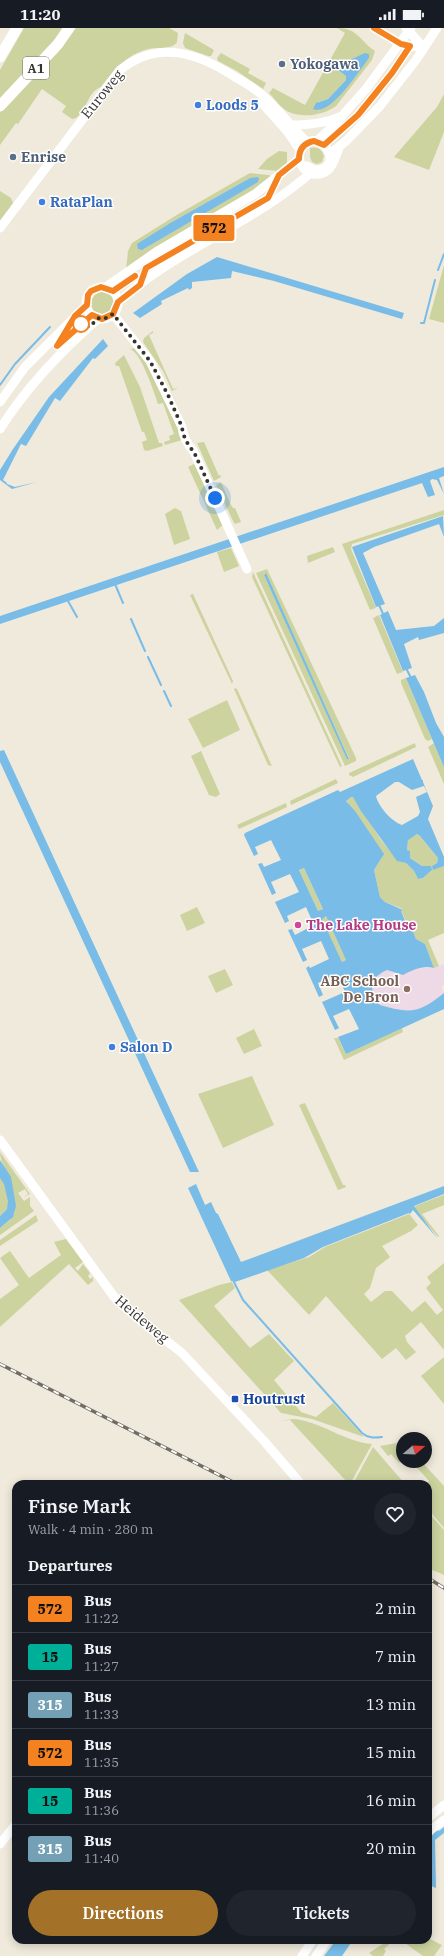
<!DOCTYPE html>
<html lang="en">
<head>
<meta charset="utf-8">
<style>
  body { margin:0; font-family:"IBM Plex Serif",serif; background:#20242c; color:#f1f3f6; height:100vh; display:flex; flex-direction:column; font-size:15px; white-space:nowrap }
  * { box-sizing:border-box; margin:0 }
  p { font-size:13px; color:#9ea1a6 }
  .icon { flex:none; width:22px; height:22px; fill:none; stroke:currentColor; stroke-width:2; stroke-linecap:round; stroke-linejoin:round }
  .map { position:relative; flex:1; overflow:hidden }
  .sheet { position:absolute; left:12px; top:1452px; width:420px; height:464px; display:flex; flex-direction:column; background:#171b24; border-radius:12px; box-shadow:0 2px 10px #0003 }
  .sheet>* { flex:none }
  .badge { padding:0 8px; border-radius:3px; font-size:14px; line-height:26px }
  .needle { width:26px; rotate:71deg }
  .controls { position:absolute; left:396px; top:1404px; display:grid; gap:8px }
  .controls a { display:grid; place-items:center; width:36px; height:36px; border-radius:50%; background:#171b24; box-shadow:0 2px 10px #0003; font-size:20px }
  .you { position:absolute; width:20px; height:20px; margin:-10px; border:3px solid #fff; border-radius:50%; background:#1a73e8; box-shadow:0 0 0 6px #1a73e833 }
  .map>.badge { position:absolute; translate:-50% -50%; box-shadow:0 0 0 2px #fff }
  h2 { padding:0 16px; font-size:15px; line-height:36px }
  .round { display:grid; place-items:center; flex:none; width:42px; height:42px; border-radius:21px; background:#20242c }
  .overview { display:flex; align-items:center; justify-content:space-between; height:68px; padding:0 16px }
  h1 { font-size:19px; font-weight:600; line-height:30px }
  .button { display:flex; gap:8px; margin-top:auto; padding:8px 16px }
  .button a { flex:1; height:46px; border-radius:24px; background:#a37127; color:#fff; font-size:16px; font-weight:600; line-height:46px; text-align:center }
  .button a+a { background:#20242c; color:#f1f3f6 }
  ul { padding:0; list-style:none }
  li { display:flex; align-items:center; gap:12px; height:48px; padding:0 16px; border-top:1px solid #363941 }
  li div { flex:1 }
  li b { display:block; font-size:15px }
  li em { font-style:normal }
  li .badge { min-width:44px; font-weight:700; text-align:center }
  .status { display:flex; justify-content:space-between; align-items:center; height:28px; padding:0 20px; background:#171b24; direction:ltr }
  .status svg { height:11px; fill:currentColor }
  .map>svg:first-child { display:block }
</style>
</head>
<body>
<div class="status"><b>11:20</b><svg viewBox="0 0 49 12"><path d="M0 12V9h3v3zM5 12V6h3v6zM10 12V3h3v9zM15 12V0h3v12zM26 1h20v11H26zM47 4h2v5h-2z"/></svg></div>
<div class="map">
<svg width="444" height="1928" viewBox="0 0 444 1928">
  <rect width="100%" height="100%" fill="#efeadb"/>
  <!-- education -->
  <path fill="#eed9e7" d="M 444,936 L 444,957 L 441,958 L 444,965 L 428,978 L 412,983 L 395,981 L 380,977 L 372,965 L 372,955 L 379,946 L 387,942 L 403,947 L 411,942 L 430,939 L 434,940 Z"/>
  <!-- green -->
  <path fill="#cdd39f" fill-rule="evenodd" d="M 24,0 L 65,0 L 0,73 L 0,42 Z
    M 76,0 L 169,0 L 178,5 L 177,14 C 172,22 157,19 148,21 C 126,27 114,42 101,59 C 88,63 87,82 76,90 L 72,91 L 62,84 L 66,78 L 42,61 L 18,96 L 16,95 L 0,117 L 0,84 L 57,25 Z
    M 337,0 C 358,0 360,13 375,23 L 372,32 L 336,78 C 324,87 302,91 287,83 C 280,79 275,71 269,65 L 273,60 L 305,77 L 345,5 ZM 369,30 L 318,83 L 318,74 L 328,71 L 346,52 L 346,48 L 338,42 Z
    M 185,5 L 214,22 L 211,28 L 208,28 L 185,20 L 183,15 Z
    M 221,25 L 250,41 L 248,45 L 266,55 L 263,61 L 237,43 L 218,33 L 217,30 Z
    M 444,66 L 444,104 L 429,142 L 394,129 L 437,79 Z
    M 310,120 C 317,118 322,121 324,128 L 322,134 L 317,136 L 312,134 L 310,129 Z
    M 279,123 L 287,124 L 287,135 L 278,143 L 258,141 L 267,131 Z
    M 250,145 L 268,147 L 275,149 L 126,242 L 128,223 L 132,215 L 175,188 ZM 250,150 L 259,152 L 142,222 L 172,194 Z
    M 0,163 L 11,170 L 13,175 L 0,196 Z
    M 444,237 L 444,295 L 429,291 Z
    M 104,263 L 113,269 L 115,276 L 112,283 L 101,287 L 94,284 L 90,274 L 97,264 Z
    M 153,303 L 153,305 L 149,307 L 173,361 L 178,360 L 172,363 L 163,343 L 143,314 L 144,310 Z
    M 136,320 L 146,334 L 182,406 L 182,412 L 165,417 L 164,414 L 170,412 L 169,408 L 174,406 L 163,375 L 158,376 C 154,364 141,324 130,321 Z
    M 124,327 L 140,359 L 159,415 L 162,415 L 163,418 L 147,423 L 144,422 L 142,414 L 147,412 L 144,404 L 142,404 L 119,338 L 116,338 L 115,335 Z
    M 204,414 L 219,448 L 221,447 L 221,449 L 214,453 L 197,415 Z
    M 194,436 L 224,496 L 217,502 L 189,441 L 188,439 Z
    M 221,454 L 231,477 L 233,480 L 235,480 L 241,494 L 235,496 L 233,493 L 216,457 Z
    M 175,480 L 181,483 L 190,511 L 174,517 L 165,486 Z
    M 444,482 L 444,487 L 352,516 L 351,521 L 376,580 L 370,582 L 342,516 Z
    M 333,519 L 335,524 L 308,535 L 307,528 Z
    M 231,520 L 239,538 L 224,544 L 217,524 Z
    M 267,541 L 356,730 L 356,733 L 345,738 L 256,545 ZM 265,545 L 349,730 L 348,731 L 264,547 Z
    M 253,544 L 342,738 L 340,739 L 252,549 Z
    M 193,566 L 233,653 L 232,656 L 190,567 Z
    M 379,587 L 403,644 L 397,646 L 373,590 Z
    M 406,650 L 432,711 L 428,713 L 425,711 L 401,655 L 401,652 Z
    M 235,660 L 237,661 L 272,738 L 268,737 L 234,661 Z
    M 227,672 L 240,702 L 203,720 L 188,691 Z
    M 415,715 L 416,719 L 353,749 L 349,747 L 349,745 Z
    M 434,715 L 444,739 L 444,756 L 428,719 Z
    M 201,723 L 220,766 L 216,769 L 209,767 L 191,728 Z
    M 336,751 L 338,755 L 291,777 L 290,773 Z
    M 351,769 L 353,769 L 381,812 L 398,833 L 406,835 L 414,843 L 418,851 L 423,850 L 432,842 L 422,838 L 410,830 L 410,823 L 407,822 L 408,811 L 417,806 L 420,808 L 438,830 L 437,835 L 432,838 L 437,840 L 444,838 L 444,905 L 428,912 L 439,938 L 434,940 L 425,916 L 416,911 L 409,895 L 407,896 L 401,882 L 403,881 L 385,874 L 380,869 L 374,842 L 382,829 L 346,772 Z
    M 286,775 L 287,779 L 239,801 L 237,797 Z
    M 304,840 L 323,881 L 318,883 L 299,842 Z
    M 197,879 L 205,895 L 187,903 L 180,887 Z
    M 326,888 L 346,932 L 342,934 L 321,890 Z
    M 225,941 L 233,957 L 216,965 L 208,948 Z
    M 402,1000 L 403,1004 L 344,1032 L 334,1010 L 338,1010 L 346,1026 Z
    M 254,1001 L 262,1018 L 244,1026 L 236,1010 Z
    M 252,1048 L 274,1097 L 223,1120 L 198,1066 Z
    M 305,1075 L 343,1157 L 345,1157 L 346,1159 L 338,1162 L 299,1077 Z
    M 0,1124 L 30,1166 L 24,1169 L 28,1166 L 25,1161 L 18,1165 L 24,1173 L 30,1169 L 30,1178 L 34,1183 L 0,1207 L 0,1200 L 10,1192 L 15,1184 L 7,1181 L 0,1188 L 0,1140 L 12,1157 C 10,1145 0,1137 0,1124 Z
    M 444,1167 L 444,1177 L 422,1186 L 439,1208 L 438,1209 L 416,1183 L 415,1178 Z
    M 409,1186 L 418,1197 L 411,1203 L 382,1218 L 390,1229 L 376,1240 L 370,1260 L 364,1266 L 371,1274 L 385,1263 L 392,1263 L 412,1284 L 425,1273 L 437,1287 L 443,1282 L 426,1260 L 431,1255 L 427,1249 L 444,1235 L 444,1322 L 421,1294 L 405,1308 L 407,1314 L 416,1324 L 406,1332 L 396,1320 L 382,1331 L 326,1268 L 309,1287 L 267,1242 L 309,1229 L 325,1219 Z
    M 36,1187 L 38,1193 L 0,1218 L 0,1212 Z
    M 66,1211 L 83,1234 L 75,1240 L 78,1243 L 83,1236 L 90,1245 L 88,1248 L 90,1251 L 93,1249 L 93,1253 L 88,1257 L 69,1236 L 0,1299 L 0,1271 L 19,1257 L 0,1230 L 10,1223 L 29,1250 L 61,1227 L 54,1214 Z
    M 232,1254 L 235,1260 L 214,1278 L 250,1320 L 269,1306 L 294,1333 L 274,1352 L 301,1384 L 316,1389 L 333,1375 L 364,1409 L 312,1391 L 281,1385 L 179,1272 L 219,1257 Z
    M 444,1329 L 444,1376 L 421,1348 Z
    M 293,1391 C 321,1393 344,1414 372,1416 L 350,1456 L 348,1454 L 346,1455 L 346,1453 L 290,1392 L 280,1393 Z
    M 397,1415 L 403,1416 L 403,1431 L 399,1435 L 391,1426 L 388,1428 L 380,1418 Z
    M 373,1419 L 405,1456 L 353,1456 Z
    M 411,1433 L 421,1433 L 444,1458 L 444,1500 L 428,1481 L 428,1456 L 425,1456 L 429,1453 Z
    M 428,1484 L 444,1502 L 444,1547 L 428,1540 Z
    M 428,1910 L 442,1917 L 434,1928 L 423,1928 L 402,1913 L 428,1912 Z
    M 394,1912 L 384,1921 L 386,1923 L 383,1928 L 373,1928 L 369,1925 L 387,1913 Z"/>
  <!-- water -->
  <path fill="#78bce7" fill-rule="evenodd" d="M 365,25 L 369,26 L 369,30 C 359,43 330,89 313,81 L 316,75 L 328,71 L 346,52 L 346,48 L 338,42 L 337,38 Z
    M 257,149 L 259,150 L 258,154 L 142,222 L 138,221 L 137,216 L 172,194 L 250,150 Z
    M 217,229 L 404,285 L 402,291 L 274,253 L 232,243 L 231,250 L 192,254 L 192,260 L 189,262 L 188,260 L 161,273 L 162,276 L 140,290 L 133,285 L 187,246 Z
    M 103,311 L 108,318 L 95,331 L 93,330 L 60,373 L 55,370 L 26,418 L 21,416 L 3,452 L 7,455 L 7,456 L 15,459 L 37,454 L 12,461 L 0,452 L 0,442 L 13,421 L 49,369 Z
    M 444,439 L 444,448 L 439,450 L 444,466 L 437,452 L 432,451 L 430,453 L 435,467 L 428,469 L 422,455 L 0,596 L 0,588 Z
    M 443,488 L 444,509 L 439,496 L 374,519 L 363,525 L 385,576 L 376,579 L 352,519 Z
    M 266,545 L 349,731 L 347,731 L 264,547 Z
    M 388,583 L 396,602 L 434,598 L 444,590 L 444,605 L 419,612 L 418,609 L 404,616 L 412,640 L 403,643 L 380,587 Z
    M 415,647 L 424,664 L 436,695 L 444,709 L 444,739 L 406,650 Z
    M 4,722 L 199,1144 L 190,1144 L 0,734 L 0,723 Z
    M 413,731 L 422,752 L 423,752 L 423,754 L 433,778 L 428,791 L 444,829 L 444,838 L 433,842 L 432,838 L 437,835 L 438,830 L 420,808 L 417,806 L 408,812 L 407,822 L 410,823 L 410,830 L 422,838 L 431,838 L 432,842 L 423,850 L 418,851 L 414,843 L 406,835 L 397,833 L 361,783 L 353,769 L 351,769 L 346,773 L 355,783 L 384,826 L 374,842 L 380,869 L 385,874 L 403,882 L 401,883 L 406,895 L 409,894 L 416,911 L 425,916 L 434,940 C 424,937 412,942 403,947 L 387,942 C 368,951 369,961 380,977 C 411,986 419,985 444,965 L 444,981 L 346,1026 L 338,1009 L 359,1001 L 349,981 L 333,988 L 339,1000 L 335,1002 L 322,974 L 345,964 L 337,946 L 318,955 L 323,967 L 319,969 L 306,940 L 309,938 L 310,940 L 329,931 L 321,913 L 302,921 L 307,932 L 303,934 L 288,902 L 292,901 L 295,907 L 314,897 L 306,879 L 287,888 L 289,893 L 285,895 L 275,874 L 299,864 L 290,846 L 271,854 L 276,865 L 272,867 L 258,836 L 262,835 L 264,839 L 281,832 L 271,812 L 255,819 L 258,826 L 254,828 L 244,807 L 245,805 L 338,762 L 340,764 ZM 395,754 L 399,754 L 412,762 L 424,758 L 427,764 L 416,769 L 420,784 L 418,788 L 402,797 C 392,794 378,778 376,768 ZM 304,840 L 323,881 L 318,883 L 299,842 ZM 326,888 L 346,932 L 342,934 L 322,891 Z
    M 0,1132 L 11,1149 L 16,1178 L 13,1189 L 0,1200 L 0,1188 L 7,1181 L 8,1173 L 4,1156 L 0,1150 Z
    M 196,1156 L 205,1177 L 211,1174 L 216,1185 L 218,1186 L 241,1234 L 444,1158 L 444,1166 L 414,1178 L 437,1210 L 413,1182 L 410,1186 L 420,1198 L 409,1185 L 323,1219 L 304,1230 L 235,1254 L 231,1253 L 188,1160 Z
    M 444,1799 L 444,1805 L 435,1812 L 436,1860 L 431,1858 L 428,1855 L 428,1812 L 437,1802 L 439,1803 Z
    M 336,1912 L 353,1912 L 342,1928 L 324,1928 Z"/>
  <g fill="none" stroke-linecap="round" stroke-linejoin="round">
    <!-- stream -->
    <path stroke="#78bce7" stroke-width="2" d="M 438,242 L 444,226
      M 421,295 L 424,295 L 435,252
      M 0,357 L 15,336 L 50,299
      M 115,556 L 123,575
      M 68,573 L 77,589
      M 379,577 L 384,588
      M 131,591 L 145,623
      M 148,629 L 161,657
      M 406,640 L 411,650
      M 164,663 L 171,678
      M 234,1254 L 243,1272 L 362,1405 C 368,1410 374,1410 382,1409"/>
    <!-- secondary -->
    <path stroke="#fff" stroke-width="9" d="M 374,0 L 401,16 L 424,20
      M 406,0 L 424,20
      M 262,75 L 287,103 L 300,122
      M 290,97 C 307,97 324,96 339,89
      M 317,113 L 334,97 L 366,61 L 411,0
      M 330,126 L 346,113 L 380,78 L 416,32 L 437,0
      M 304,141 L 307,138 L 314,142 C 349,142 318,92 300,122 C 295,139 313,154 328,142 C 334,137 336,127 339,120
      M 0,200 L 120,42 C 158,11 198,25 235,49 C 244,54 253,59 261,66 C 278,80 291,99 307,114
      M 106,259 L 156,224 L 255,166 L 299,131
      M86 275a16 16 0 1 1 32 0a16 16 0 1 1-32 0Z
      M 118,274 C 177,221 255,195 314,142
      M 113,286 L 150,333 L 182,399 C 183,409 188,417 194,424 L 247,541
      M 0,374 L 25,339 L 87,277
      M 0,401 C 26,360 62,322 99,290
      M 0,1112 L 115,1270 L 136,1289 L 182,1325 L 264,1413 L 301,1456
      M 428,1790 L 444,1777
      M 428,1804 L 444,1792
      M 0,1816 L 16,1796
      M 302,1928 L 313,1912
      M 316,1928 L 327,1912"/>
    <!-- highway -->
    <path stroke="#fff" stroke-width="11" d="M 0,29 L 17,0
      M 0,78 L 58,16 L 69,0"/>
    <!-- rail casing -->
    <g stroke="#706d65" stroke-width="3.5">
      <path id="rail" d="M 0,1336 L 237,1456
        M 428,1550 L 444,1560"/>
    </g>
    <!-- rail -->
    <use href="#rail" stroke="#fff" stroke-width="2" stroke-dasharray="6" stroke-linecap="butt"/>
  </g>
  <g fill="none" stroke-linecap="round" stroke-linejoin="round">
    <!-- line casing -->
    <g stroke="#fff" stroke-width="9">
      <path id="line" d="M 135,248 L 113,263 L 101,259 L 91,263 L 88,267 L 87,277 L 75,288 L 57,318 L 92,287 L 102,291 L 113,286 L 118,274 L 140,257 L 146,240 L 268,170 L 279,147 L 299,131 C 299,121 304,115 314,113 L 324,117 L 358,87 L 392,45 L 410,18 L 401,16 L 374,0"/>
    </g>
    <!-- line -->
    <use href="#line" stroke="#f58220" stroke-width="6"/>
    <!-- walk -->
    <path stroke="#35332e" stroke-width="4" stroke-dasharray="0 7.2" d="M 81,296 L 89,299 L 99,290 L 106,290 L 113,286 L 150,333 L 168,367 L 182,399 C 183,409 188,417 194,424 L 215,470"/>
  </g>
  <!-- markers -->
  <g fill="#5c6f8a" stroke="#fff" stroke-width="1.5">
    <circle cx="282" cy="36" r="4"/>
    <circle cx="13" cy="129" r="4"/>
  </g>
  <g fill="#3f7fe0" stroke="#fff" stroke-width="1.5">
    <circle cx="198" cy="77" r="4"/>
    <circle cx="42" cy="174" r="4"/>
    <circle cx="112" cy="1019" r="4"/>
  </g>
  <circle fill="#fff" stroke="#f58220" stroke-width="2" cx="81" cy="296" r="8"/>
  <circle fill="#d1479c" stroke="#fff" stroke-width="1.5" cx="298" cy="897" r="4"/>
  <circle fill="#8d6e63" stroke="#fff" stroke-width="1.5" cx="407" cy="961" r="4"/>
  <rect fill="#1a4fb4" stroke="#fff" stroke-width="1.5" x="231" y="1367" width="8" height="8" rx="2"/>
  <g text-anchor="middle" stroke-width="3" stroke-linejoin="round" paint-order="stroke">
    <!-- shield labels -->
    <rect fill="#fff" stroke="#72706d" stroke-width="1" x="23" y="29" width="26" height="22" rx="3"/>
    <g font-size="13" font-weight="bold" fill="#35332e">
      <text x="36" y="45">A1</text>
    </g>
    <!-- service labels -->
    <g font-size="14" font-weight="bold" fill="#4e5e75" stroke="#fff" text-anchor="start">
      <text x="290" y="41">Yokogawa</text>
      <text x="21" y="134">Enrise</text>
    </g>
    <!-- street labels -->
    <g font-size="14" fill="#35332e" stroke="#fff">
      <text transform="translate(102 66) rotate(-51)" y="5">Euroweg</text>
      <text transform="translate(142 1291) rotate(40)" y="5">Heideweg</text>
    </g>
    <!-- shop labels -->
    <g font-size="14" font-weight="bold" fill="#366cbe" stroke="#fff" text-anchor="start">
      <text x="206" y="82">Loods 5</text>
      <text x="50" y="179">RataPlan</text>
      <text x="120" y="1024">Salon D</text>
    </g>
    <!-- hotel labels -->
    <g font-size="14" font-weight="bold" fill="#b23c85" stroke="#fff" text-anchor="start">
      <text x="306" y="902">The Lake House</text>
    </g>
    <!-- education labels -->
    <g font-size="14" font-weight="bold" fill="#785e54" stroke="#fff" text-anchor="end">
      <text x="399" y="958">ABC School<tspan x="399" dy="16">De Bron</tspan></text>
    </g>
    <!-- transit labels -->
    <g font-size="14" font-weight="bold" fill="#164399" stroke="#fff" text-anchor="start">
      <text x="243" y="1376">Houtrust</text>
    </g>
  </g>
</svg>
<div class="controls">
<a><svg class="needle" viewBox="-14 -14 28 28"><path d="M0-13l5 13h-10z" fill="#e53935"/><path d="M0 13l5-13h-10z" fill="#9ea1a6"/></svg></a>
</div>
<div class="you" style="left:215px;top:470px"></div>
<b class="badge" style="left:214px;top:200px;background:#f58220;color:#111">572</b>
<section class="sheet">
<div class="overview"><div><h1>Finse Mark</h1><p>Walk · 4 min · 280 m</p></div><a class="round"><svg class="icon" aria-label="heart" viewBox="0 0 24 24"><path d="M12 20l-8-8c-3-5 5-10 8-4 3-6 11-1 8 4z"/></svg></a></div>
<h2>Departures</h2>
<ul>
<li><span class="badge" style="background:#f58220;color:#111">572</span><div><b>Bus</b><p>11:22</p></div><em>2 min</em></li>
<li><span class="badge" style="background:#00af98;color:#111">15</span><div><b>Bus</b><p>11:27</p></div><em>7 min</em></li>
<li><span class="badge" style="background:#74a0b6;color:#fff">315</span><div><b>Bus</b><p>11:33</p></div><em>13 min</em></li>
<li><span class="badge" style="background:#f58220;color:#111">572</span><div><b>Bus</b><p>11:35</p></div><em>15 min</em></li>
<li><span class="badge" style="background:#00af98;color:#111">15</span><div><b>Bus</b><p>11:36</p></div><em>16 min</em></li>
<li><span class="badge" style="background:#74a0b6;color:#fff">315</span><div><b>Bus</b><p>11:40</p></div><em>20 min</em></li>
</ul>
<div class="button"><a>Directions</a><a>Tickets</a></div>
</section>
</div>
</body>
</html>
